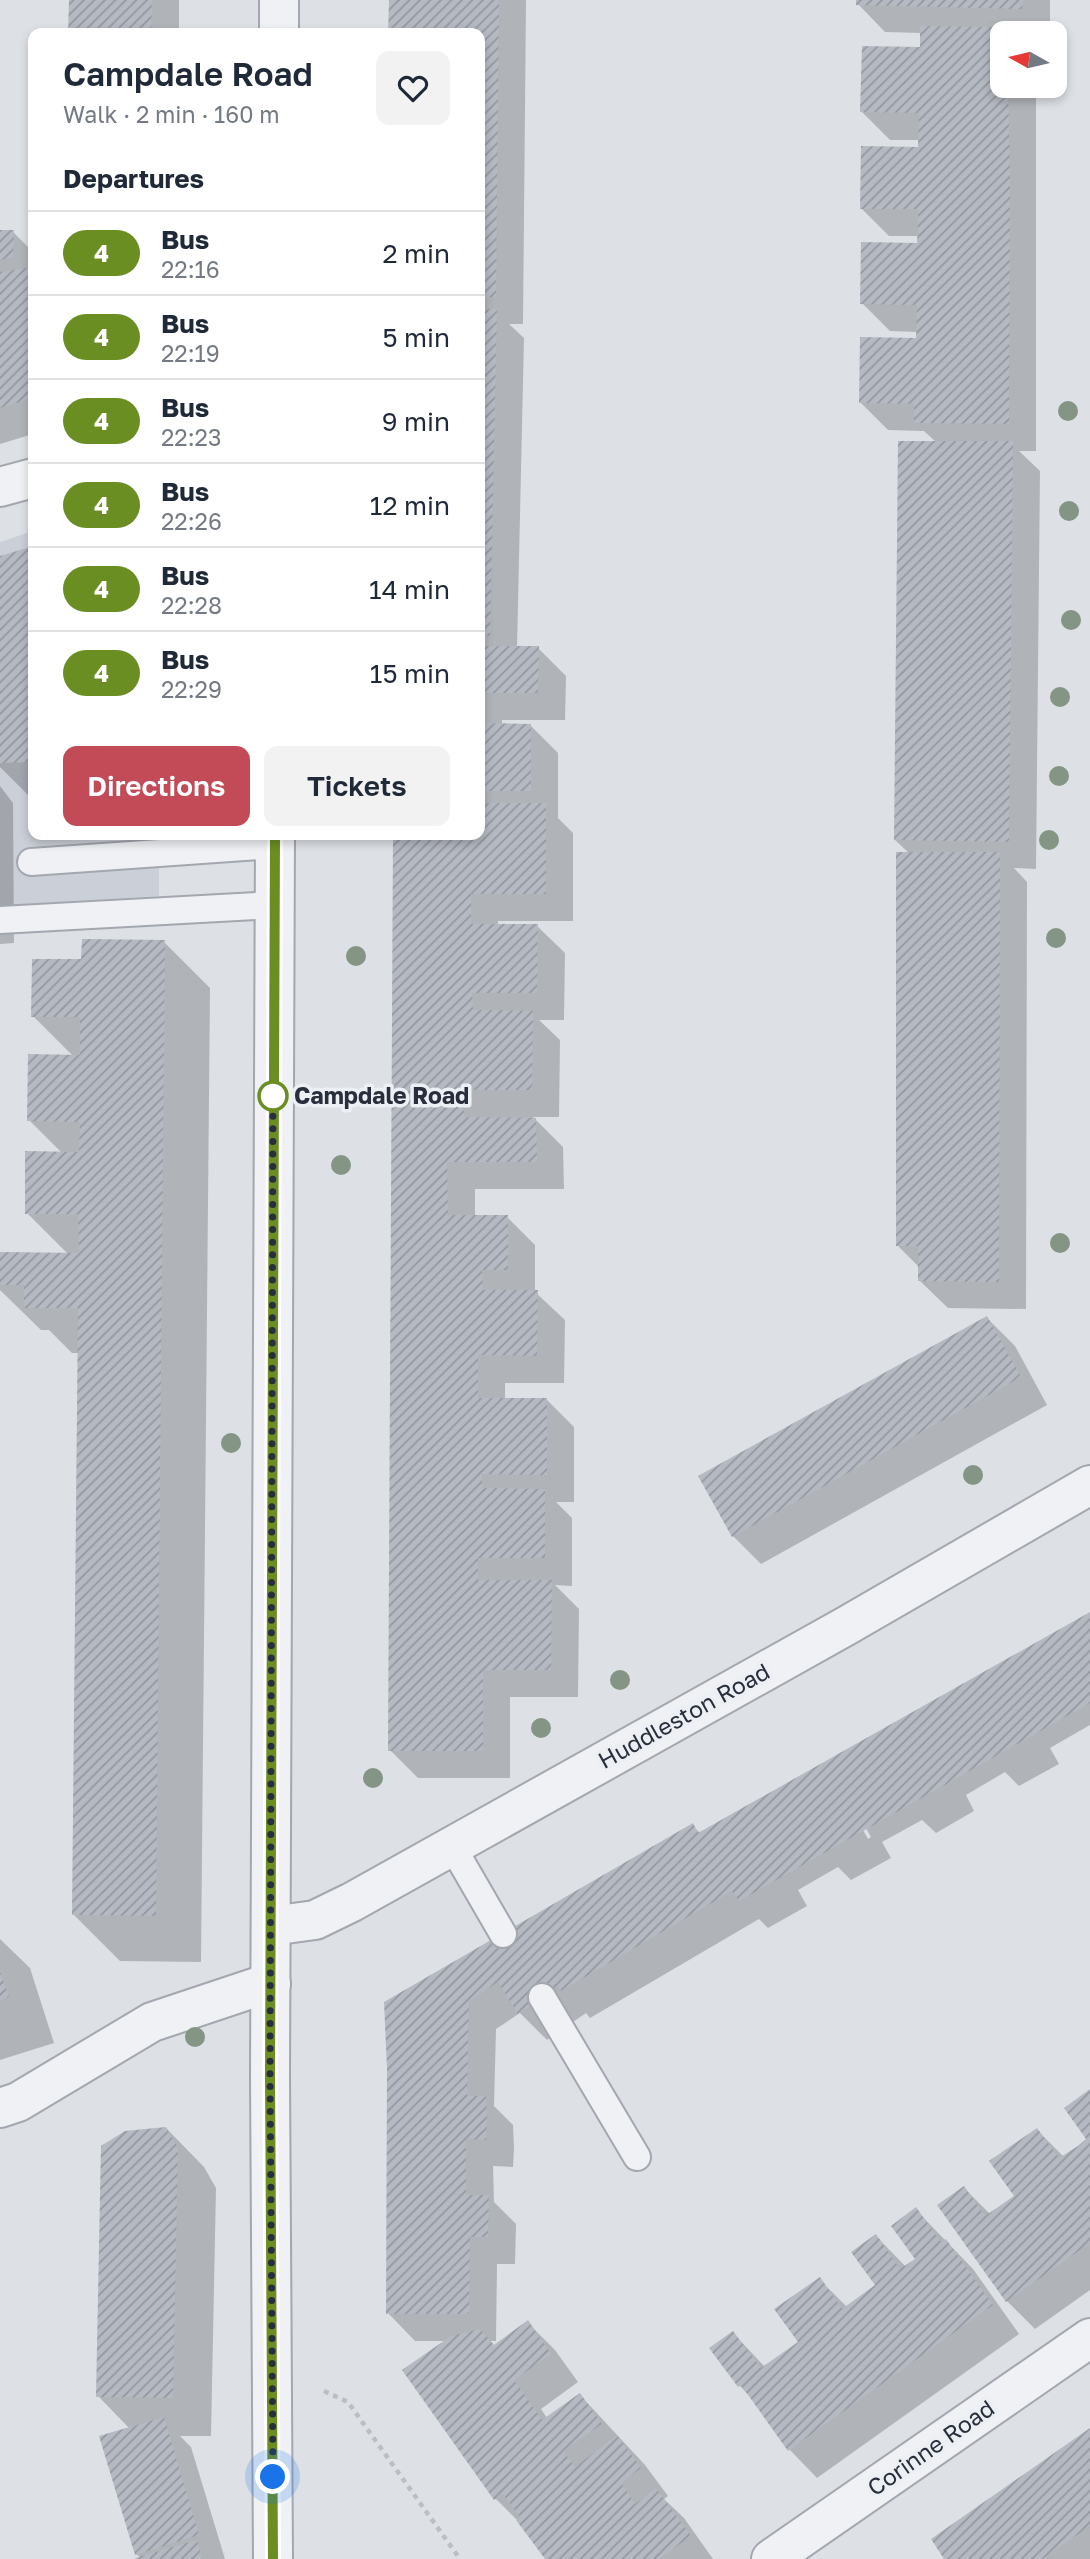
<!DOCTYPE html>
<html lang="en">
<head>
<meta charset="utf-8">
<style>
  body { margin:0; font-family:"Golos Text",sans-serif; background:#f2f2f3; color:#1f2937; height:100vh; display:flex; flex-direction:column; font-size:26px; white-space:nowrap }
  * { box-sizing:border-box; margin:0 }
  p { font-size:23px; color:#747a83 }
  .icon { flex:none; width:38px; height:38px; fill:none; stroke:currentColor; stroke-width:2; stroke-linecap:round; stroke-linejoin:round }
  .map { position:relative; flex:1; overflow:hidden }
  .side { position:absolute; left:28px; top:28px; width:457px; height:812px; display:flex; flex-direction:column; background:#fff; border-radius:14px; box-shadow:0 4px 10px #0003 }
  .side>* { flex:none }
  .badge { padding:0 14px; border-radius:23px; font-size:24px; line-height:46px }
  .needle { width:46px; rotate:278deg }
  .tools { position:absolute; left:990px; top:21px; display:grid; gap:14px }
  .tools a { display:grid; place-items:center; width:77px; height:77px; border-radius:14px; background:#fff; box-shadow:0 4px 10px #0003; font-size:35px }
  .you { position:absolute; width:35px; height:35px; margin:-18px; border:5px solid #fff; border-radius:50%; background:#1a73e8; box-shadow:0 0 0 10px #1a73e833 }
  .map>.badge { position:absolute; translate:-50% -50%; box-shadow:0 0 0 4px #fff }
  h2 { padding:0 35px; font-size:26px; line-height:63px }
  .round { display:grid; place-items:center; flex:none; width:74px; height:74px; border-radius:14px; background:#f2f2f3 }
  .head { display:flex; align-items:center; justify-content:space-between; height:119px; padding:0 35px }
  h1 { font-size:33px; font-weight:600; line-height:52px }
  .cta { display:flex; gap:14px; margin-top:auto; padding:14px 35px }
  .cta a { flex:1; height:80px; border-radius:14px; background:#c24b57; color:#fff; font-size:28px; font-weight:600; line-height:80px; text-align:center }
  .cta a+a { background:#f2f2f3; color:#1f2937 }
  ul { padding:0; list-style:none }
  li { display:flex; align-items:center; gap:21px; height:84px; padding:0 35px; border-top:2px solid #e0e1e3 }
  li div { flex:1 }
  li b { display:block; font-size:26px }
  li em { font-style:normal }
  li .badge { min-width:77px; font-weight:700; text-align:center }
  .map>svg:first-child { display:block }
</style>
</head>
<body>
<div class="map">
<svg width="1090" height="2559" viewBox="0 0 1090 2559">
  <defs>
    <pattern id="building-hatch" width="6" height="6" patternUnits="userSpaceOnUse" patternTransform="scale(1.75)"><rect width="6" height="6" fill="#b5b9c2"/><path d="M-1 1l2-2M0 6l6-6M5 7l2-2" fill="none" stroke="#93979f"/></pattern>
  </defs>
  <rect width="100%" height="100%" fill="#dde0e5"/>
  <!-- built -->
  <path fill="#cbcfd7" d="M 33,531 L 33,835 L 159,835 L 159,896 L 0,906 L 0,542 Z"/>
  <!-- shadow -->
  <path fill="#0003" fill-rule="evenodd" d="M 70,0 L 179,0 L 179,33 L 70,33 Z
    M 390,0 L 526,0 L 523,324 L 509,324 L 524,338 L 517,648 L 538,648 L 566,676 L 565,720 L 502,720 L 502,725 L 530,725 L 558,753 L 558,818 L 573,833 L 573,921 L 498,921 L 498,925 L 537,926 L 565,953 L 564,1020 L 539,1020 L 560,1040 L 559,1117 L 533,1117 L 563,1147 L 564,1189 L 475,1189 L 475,1217 L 507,1217 L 535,1245 L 535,1292 L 565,1320 L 564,1383 L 505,1383 L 505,1399 L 546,1399 L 574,1427 L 574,1502 L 556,1502 L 572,1518 L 572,1586 L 555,1585 L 579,1609 L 578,1697 L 510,1697 L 510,1778 L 418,1778 L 390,1750 L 395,835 L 480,835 L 480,33 L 390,33 Z
    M 858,0 L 1050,0 L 1050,33 L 1003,33 L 1003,86 L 1036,86 L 1036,451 L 1019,451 L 1040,471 L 1036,869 L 1014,868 L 1027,882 L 1026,1309 L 948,1308 L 920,1281 L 920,1268 L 897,1245 L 910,854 L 895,840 L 937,443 L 924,431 L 888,430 L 861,403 L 918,340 L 918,332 L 890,331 L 862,303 L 918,245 L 919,236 L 889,236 L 861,208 L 920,149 L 920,140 L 890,140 L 862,112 L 922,48 L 921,33 L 885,32 L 858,4 Z
    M 0,232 L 13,232 L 33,252 L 33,434 L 0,444 Z
    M 33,547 L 33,800 L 0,767 L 0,558 Z
    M 0,786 L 13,803 L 14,943 L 0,944 Z
    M 164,942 L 210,988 L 201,1962 L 120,1961 L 74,1915 L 79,1353 L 72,1353 L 49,1330 L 41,1330 L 0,1290 L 0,1254 L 68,1254 L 27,1213 L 62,1153 L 29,1120 L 74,1057 L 33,1016 L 82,961 Z
    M 987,1318 L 1015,1346 L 1047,1405 L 761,1564 L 733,1536 Z
    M 1090,1614 L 1090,1725 L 1050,1748 L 1059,1764 L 1019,1786 L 1005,1772 L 966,1795 L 974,1811 L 936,1833 L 922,1820 L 882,1842 L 891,1858 L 851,1880 L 838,1867 L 798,1890 L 807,1906 L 768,1928 L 759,1919 L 590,2018 L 586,2013 L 547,2040 L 520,2013 L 496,2029 L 494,2106 L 513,2125 L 514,2148 L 513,2167 L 493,2166 L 494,2202 L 516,2224 L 515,2264 L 497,2264 L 496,2341 L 490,2341 L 495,2346 L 527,2322 L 555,2350 L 578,2382 L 541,2409 L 547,2418 L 580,2395 L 645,2465 L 668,2496 L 664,2499 L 684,2518 L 713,2559 L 547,2559 L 524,2527 L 496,2499 L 448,2341 L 415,2341 L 388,2313 L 389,2068 L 386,2003 L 692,1825 L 701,1834 ZM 842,1793 L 846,1793 L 871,1837 L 868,1839 Z
    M 0,1939 L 30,1968 L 54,2043 L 0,2060 Z
    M 1090,2091 L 1090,2290 L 1035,2329 L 1007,2301 L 964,2188 L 990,2214 L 1016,2196 L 1037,2130 L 1064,2157 L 1088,2140 Z
    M 166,2128 L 204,2167 L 216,2188 L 211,2436 L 180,2436 L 191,2447 L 225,2559 L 139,2559 L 141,2558 L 136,2554 L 130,2429 L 98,2396 Z
    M 916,2210 L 973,2269 L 1019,2334 L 817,2478 L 790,2450 L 755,2402 L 740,2386 L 712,2348 L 733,2333 L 765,2367 L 800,2342 L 819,2279 L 847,2307 L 877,2285 L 876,2236 L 906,2267 L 917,2260 Z
    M 1090,2430 L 1090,2559 L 946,2559 Z"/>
  <!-- building -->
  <path fill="url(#building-hatch)" d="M 69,0 L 152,0 L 151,33 L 68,33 Z
    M 389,0 L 499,0 L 496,297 L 480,297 L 480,33 L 388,33 Z
    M 856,0 L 1023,0 L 1022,9 L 856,5 Z
    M 920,26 L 1009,27 L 1009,33 L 1003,33 L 1003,86 L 1008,86 L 1010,178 L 1009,424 L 914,423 L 914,404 L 859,403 L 860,337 L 916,338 L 917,305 L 860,304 L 861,242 L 917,243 L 918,223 L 918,209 L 860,209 L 861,146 L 918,147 L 919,113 L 860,112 L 862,46 L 920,47 Z
    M 0,230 L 14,230 L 13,257 L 0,260 Z
    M 33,267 L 33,398 L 0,408 L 0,272 Z
    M 480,309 L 497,309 L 490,636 L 480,636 Z
    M 898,441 L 1013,441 L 1009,842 L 894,840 Z
    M 33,546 L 33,762 L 0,763 L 0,556 Z
    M 480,646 L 539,646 L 538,693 L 480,693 Z
    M 480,723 L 531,724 L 531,791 L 480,791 Z
    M 480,803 L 546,803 L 546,894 L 471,894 L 471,924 L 538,924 L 537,993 L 472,993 L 473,1010 L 533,1011 L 532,1090 L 463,1090 L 464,1117 L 536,1118 L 537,1162 L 447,1162 L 448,1215 L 508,1215 L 508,1270 L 482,1270 L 483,1290 L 538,1290 L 537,1356 L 478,1355 L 478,1398 L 547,1398 L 547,1475 L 482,1474 L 482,1488 L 545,1489 L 545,1558 L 478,1558 L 478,1580 L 552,1580 L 551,1670 L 483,1670 L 483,1751 L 388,1751 L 393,835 L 480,835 Z
    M 896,852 L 1000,852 L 999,1282 L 918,1281 L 918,1246 L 896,1246 Z
    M 82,939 L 165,940 L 156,1916 L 72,1915 L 78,1308 L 24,1308 L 24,1285 L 0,1285 L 0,1252 L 79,1253 L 78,1214 L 25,1214 L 25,1151 L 79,1152 L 80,1122 L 27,1121 L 28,1054 L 80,1055 L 80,1017 L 31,1017 L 32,959 L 81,959 Z
    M 987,1316 L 1021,1377 L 732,1537 L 698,1476 Z
    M 1090,1612 L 1090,1703 L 739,1901 L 732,1891 L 561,1991 L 558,1986 L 518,2014 L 498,1982 L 469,2001 L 467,2096 L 486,2096 L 487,2119 L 486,2140 L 466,2139 L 466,2195 L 489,2195 L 488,2237 L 470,2237 L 469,2314 L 386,2314 L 387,2068 L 384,2002 L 693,1823 L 698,1833 Z
    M 0,1972 L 9,1997 L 0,2000 Z
    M 1090,2089 L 1090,2243 L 1006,2302 L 937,2205 L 964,2186 L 985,2216 L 1014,2196 L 989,2161 L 1037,2128 L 1059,2158 L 1078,2146 L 1086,2139 L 1064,2108 Z
    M 166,2127 L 178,2148 L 173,2398 L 96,2397 L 101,2146 L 125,2131 Z
    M 916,2207 L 941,2242 L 946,2239 L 993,2305 L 788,2451 L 741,2385 L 738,2387 L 709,2348 L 733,2331 L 761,2368 L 798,2342 L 774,2309 L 820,2277 L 842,2309 L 875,2285 L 851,2252 L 876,2234 L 900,2269 L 915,2259 L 891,2226 Z
    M 528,2320 L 551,2354 L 514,2380 L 542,2420 L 580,2393 L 602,2424 L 563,2451 L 575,2467 L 617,2435 L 641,2468 L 621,2483 L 635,2504 L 656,2488 L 691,2536 L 659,2559 L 545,2559 L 516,2520 L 520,2517 L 503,2494 L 494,2500 L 402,2370 L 451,2336 L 480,2329 L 494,2345 Z
    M 164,2417 L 199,2535 L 135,2555 L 99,2436 Z
    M 1090,2428 L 1090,2526 L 1042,2559 L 944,2559 L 931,2539 Z
    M 197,2540 L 202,2559 L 135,2559 L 135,2558 Z"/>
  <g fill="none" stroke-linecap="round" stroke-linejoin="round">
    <!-- service casing -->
    <g stroke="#a3a7af" stroke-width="30">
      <path id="service" d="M 31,862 L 275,845
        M 0,920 L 274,905
        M 452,1846 L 503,1934
        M 542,1997 L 637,2157"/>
    </g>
    <!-- minor casing -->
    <g stroke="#a3a7af" stroke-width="42">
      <path id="minor" d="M 0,487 L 33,478
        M 271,1926 L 315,1920 L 352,1902 L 846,1626 L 1090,1485
        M 0,2108 L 18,2102 L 152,2022 L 257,1987 L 271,1984
        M 771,2559 L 1090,2338"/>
    </g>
    <!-- tertiary casing -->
    <g stroke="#a3a7af" stroke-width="42">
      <path id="tertiary" d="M 279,33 L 279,0
        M 273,2559 L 270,2076 L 275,835"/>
    </g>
    <!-- path -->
    <path stroke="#bbbec4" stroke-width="4.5" stroke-dasharray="5 5" stroke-linecap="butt" d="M 324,2391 L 348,2402 L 460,2559"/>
    <!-- service -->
    <use href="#service" stroke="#eff1f4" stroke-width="26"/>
    <!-- minor -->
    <use href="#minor" stroke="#eff1f4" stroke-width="38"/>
    <!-- tertiary -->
    <use href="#tertiary" stroke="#eff1f4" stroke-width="38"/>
  </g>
  <!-- trees -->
  <g fill="#849485">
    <circle cx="1068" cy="411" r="10"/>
    <circle cx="1069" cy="511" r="10"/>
    <circle cx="1071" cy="620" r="10"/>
    <circle cx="1060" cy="697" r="10"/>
    <circle cx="1059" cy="776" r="10"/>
    <circle cx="1049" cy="840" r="10"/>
    <circle cx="1056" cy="938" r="10"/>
    <circle cx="356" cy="956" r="10"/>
    <circle cx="341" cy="1165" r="10"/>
    <circle cx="1060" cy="1243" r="10"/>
    <circle cx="231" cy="1443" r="10"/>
    <circle cx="973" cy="1475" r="10"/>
    <circle cx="620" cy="1680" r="10"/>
    <circle cx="541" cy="1728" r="10"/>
    <circle cx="373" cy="1778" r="10"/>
    <circle cx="195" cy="2037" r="10"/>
  </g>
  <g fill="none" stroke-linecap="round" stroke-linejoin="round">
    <!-- line casing -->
    <g stroke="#fff" stroke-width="16">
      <path id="line" d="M 273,2559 L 270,2076 L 275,835"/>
    </g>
    <!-- line -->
    <use href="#line" stroke="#6b8e23" stroke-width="10"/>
    <!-- walk -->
    <path stroke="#282e3b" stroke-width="7" stroke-dasharray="0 12.6" d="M 273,2477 L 270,2076 L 273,1096"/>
  </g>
  <!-- markers -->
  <circle fill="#fff" stroke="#6b8e23" stroke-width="3.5" cx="273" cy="1096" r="14"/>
  <g text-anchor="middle" stroke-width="7" stroke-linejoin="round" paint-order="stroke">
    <!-- stop labels -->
    <g font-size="23" font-weight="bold" fill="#282e3b" stroke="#eceff3" text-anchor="start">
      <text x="294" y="1104">Campdale Road</text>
    </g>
    <!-- street labels -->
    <g font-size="23" fill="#282e3b" stroke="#eceff3">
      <text transform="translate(684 1716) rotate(-29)" y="8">Huddleston Road</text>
      <text transform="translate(931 2448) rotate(-35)" y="8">Corinne Road</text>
    </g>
  </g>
</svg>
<div class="tools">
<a><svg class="needle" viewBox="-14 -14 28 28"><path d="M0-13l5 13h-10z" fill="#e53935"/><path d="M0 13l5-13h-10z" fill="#747a83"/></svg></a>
</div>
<div class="you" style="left:273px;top:2477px"></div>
<section class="side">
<div class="head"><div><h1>Campdale Road</h1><p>Walk · 2 min · 160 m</p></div><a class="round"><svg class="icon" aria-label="heart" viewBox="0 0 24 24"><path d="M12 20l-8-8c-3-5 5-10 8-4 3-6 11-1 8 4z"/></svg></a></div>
<h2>Departures</h2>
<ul>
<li><span class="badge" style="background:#6b8e23;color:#fff">4</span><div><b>Bus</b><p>22:16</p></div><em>2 min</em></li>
<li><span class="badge" style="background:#6b8e23;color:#fff">4</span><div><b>Bus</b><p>22:19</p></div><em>5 min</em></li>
<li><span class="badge" style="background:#6b8e23;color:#fff">4</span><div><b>Bus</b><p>22:23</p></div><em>9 min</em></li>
<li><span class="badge" style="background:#6b8e23;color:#fff">4</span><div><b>Bus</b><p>22:26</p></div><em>12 min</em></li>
<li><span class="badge" style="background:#6b8e23;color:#fff">4</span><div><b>Bus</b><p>22:28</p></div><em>14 min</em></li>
<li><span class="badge" style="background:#6b8e23;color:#fff">4</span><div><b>Bus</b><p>22:29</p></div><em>15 min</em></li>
</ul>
<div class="cta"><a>Directions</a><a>Tickets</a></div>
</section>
</div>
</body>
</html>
